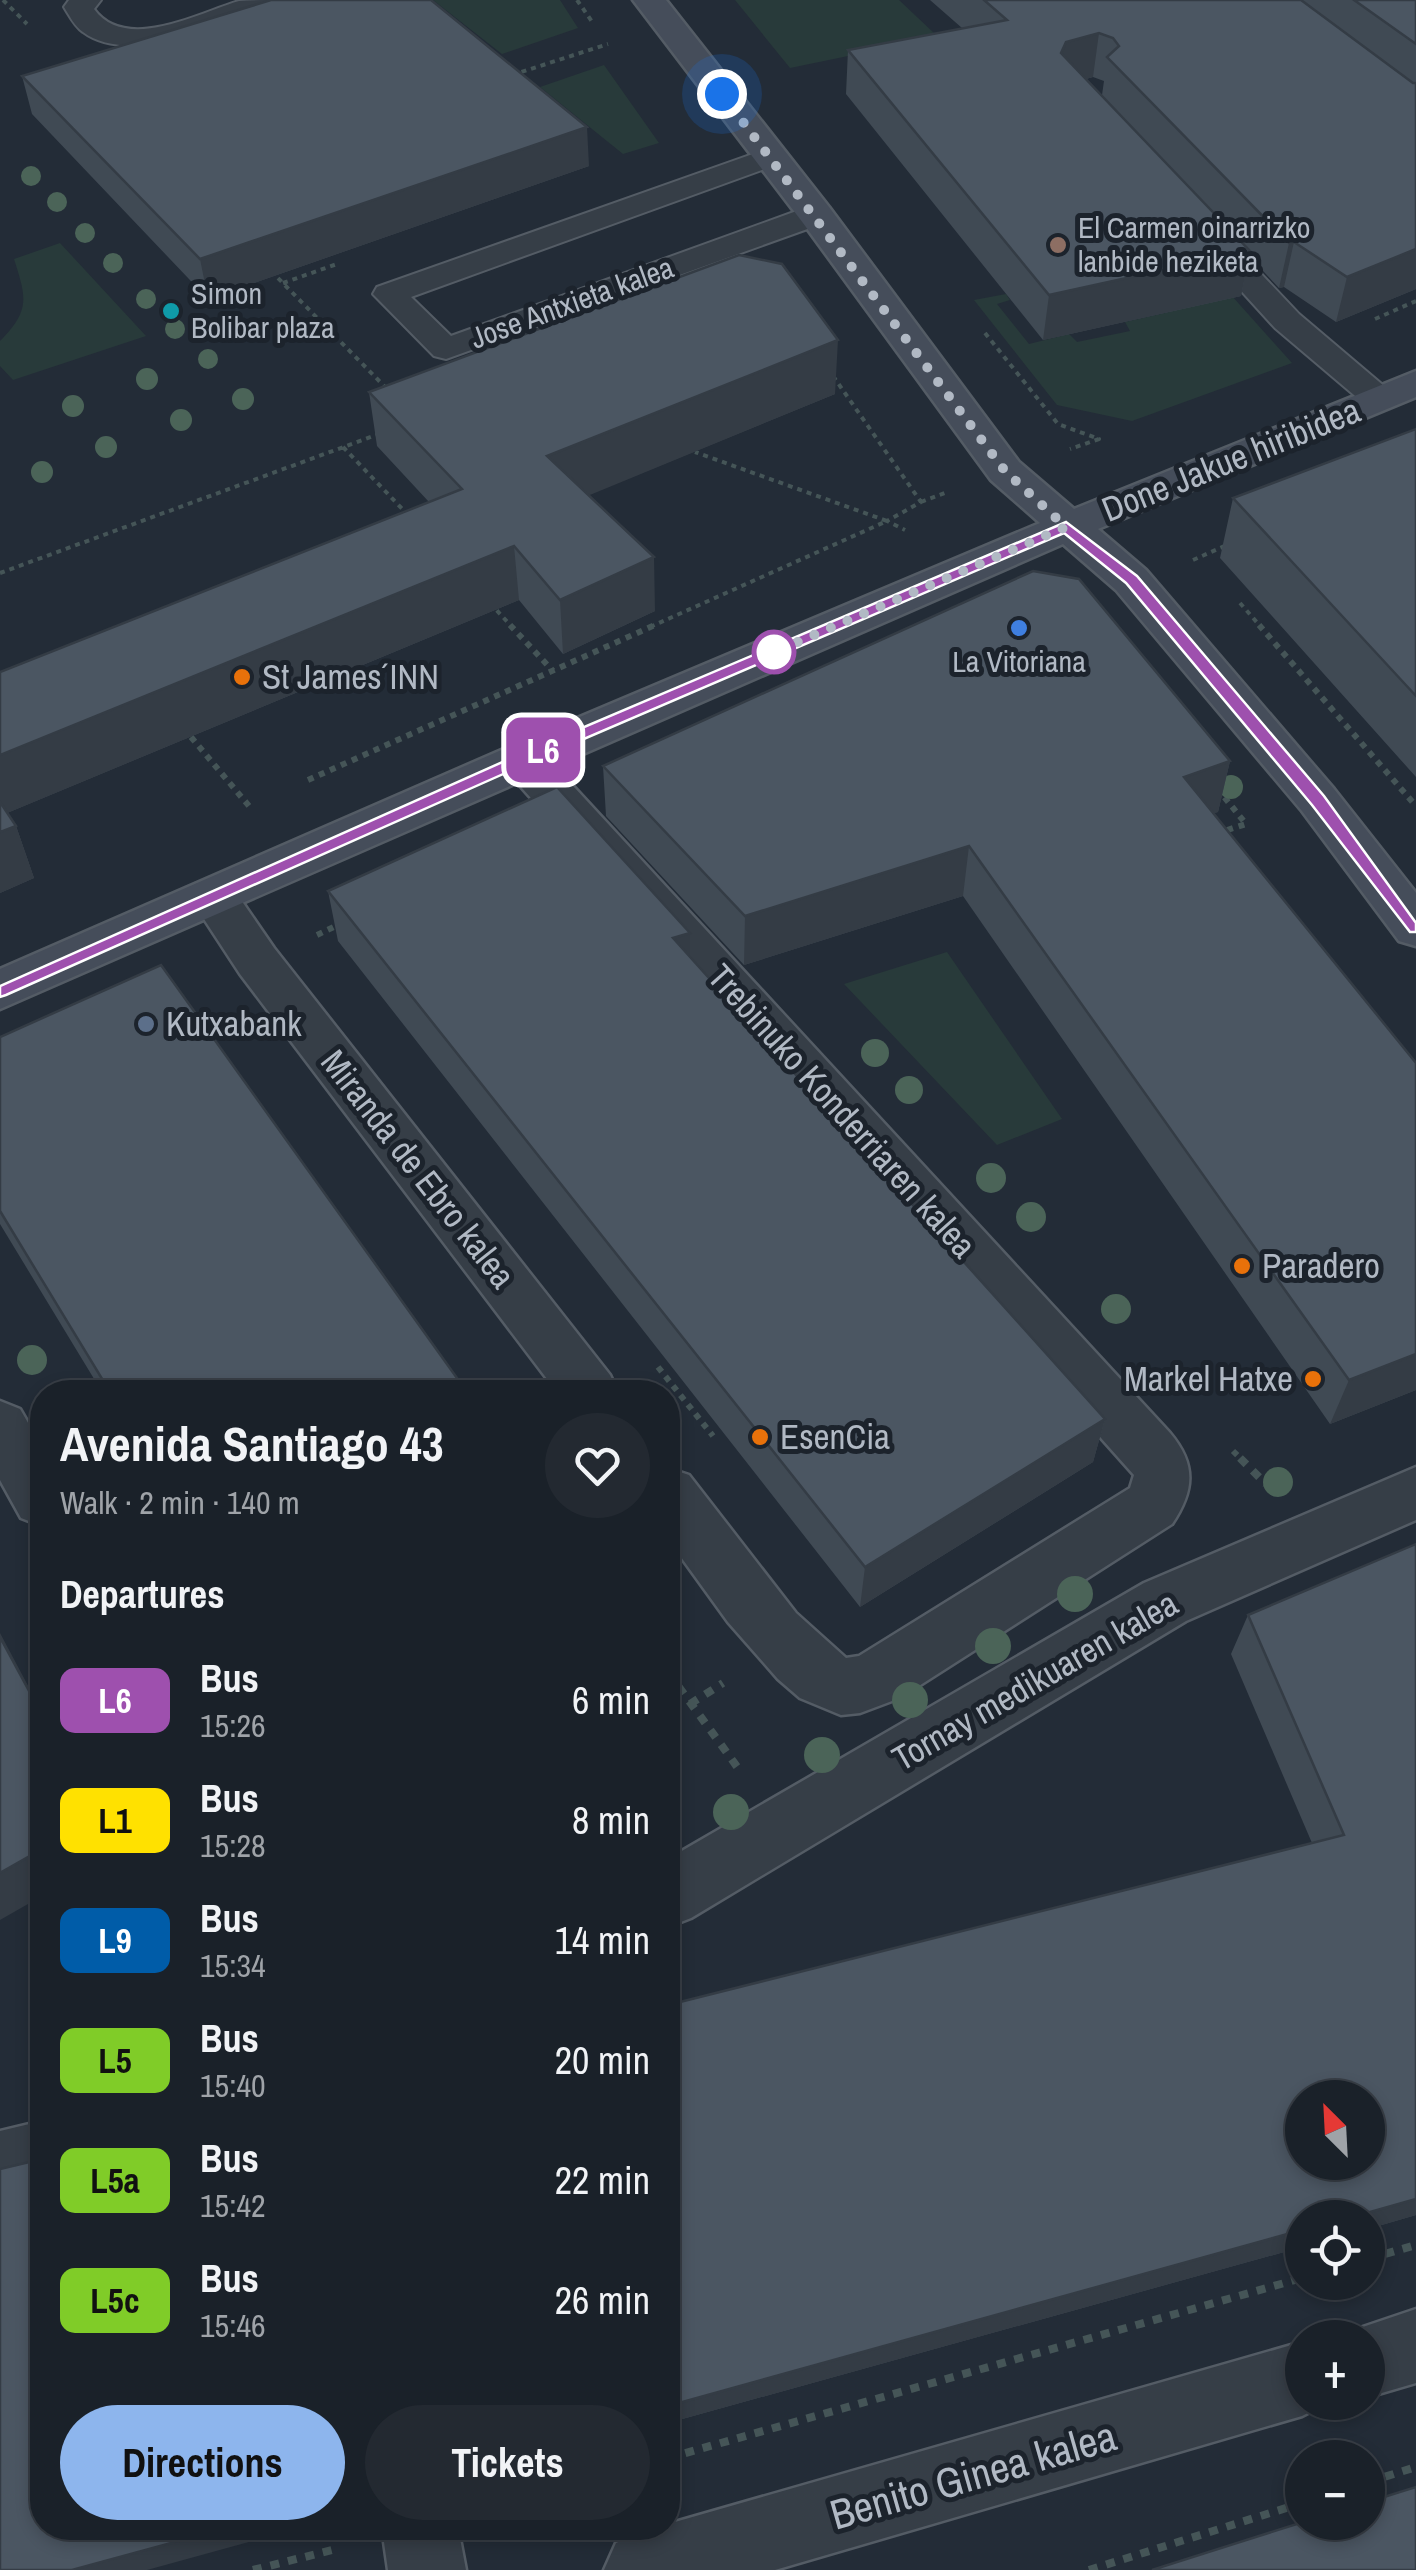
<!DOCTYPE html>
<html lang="en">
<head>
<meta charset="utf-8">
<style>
  body { margin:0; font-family:"Archivo Narrow",sans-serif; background:#232931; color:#f1f3f6; height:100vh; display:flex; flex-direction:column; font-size:38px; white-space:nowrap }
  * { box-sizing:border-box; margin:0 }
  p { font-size:32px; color:#9fa3a8 }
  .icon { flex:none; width:55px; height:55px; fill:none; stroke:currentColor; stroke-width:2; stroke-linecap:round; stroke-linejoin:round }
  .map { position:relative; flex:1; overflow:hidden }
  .details { position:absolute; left:30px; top:1380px; width:650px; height:1160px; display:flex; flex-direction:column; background:#1a2129; border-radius:40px; box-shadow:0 5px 15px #0003,0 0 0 2px #383e46 }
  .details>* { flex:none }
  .badge { padding:0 20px; border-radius:15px; font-size:35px; line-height:65px }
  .needle { width:65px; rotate:336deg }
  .tools { position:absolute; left:1285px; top:2080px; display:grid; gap:20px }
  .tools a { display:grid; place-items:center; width:100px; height:100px; border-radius:50%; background:#1a2129; box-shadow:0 5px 15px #0003,0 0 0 2px #383e46; font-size:50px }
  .you { position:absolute; width:50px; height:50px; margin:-25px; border:8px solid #fff; border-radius:50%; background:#1a73e8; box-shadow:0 0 0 15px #1a73e833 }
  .map>.badge { position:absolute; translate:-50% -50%; box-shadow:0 0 0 5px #fff }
  h2 { padding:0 30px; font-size:38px; line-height:90px }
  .round { display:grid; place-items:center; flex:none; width:105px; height:105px; border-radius:52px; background:#232931 }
  .head { display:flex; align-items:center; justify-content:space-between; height:170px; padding:0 30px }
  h1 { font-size:48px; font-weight:700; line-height:75px }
  .button { display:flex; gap:20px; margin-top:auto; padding:20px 30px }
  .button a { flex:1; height:115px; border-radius:60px; background:#8db5ed; color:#111; font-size:40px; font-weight:700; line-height:115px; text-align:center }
  .button a+a { background:#232931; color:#f1f3f6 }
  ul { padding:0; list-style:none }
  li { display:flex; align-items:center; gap:30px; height:120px; padding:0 30px }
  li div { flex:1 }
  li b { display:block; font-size:38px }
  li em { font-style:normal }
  li .badge { min-width:110px; font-weight:700; text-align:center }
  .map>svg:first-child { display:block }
</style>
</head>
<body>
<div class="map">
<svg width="1416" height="2570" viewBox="0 0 1416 2570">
  <rect width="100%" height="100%" fill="#232c37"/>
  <!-- green -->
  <path fill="#283a3a" d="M 433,0 L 560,0 L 578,28 L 502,54 Z
    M 735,0 L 899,0 L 953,51 L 916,42 L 790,68 Z
    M 604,65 L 659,143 L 623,154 L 540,87 Z
    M 1137,190 L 1292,363 L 1132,421 L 1057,405 L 974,300 L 1006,294 L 1010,300 L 997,304 L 1029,344 L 1069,334 L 1077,342 L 1130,331 L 1125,322 L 1169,312 Z
    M 60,243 L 146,336 L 13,380 L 0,366 L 0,341 C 31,310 26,297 14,259 Z
    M 947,952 L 1062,1119 L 997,1145 L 844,984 Z"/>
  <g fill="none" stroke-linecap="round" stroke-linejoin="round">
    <!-- service casing -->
    <g stroke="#545c65" stroke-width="4">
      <path id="service" d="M 69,0 L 101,0 L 94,9 C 126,53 198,13 239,1 C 253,0 270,0 285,0 L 281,6 C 231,23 131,68 83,32 C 75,27 69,15 64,7 Z
        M 770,148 L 781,151 L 785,157 L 781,163 L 411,297 L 451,336 L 805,208 L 827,208 L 832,215 L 827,222 L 446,359 L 434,356 L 373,294 L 377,287 Z
        M 1201,219 L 1212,222 L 1299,314 L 1391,392 L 1396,399 L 1391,406 L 1379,409 L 1367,406 L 1275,328 L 1185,229 L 1190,222 Z"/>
    </g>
    <!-- pedestrian casing -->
    <g stroke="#545c65" stroke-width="5">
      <path id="pedestrian" d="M 0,1401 L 20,1409 L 42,1447 L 42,1526 L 21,1518 L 0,1480 Z
        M 1416,1467 L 1416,1520 L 1186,1621 L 691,1918 L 668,1927 L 668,1859 L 1144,1583 Z
        M 42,2121 L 42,2191 L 0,2201 L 0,2131 Z
        M 382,2528 L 458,2528 L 466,2570 L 388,2570 Z"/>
    </g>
    <!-- minor casing -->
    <g stroke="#545c65" stroke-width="5">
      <path id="minor" d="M 522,743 L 538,748 L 1170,1433 C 1197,1465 1194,1491 1172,1524 L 900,1698 L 860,1713 L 841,1715 L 800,1698 L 778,1679 L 728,1622 L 668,1539 L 668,1468 L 689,1475 L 796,1613 L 846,1658 L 859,1656 L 1130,1488 L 1134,1475 L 506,770 L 499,759 L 506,748 Z
        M 213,879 L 230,884 L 274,948 L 610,1375 L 618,1392 L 557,1392 L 240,974 L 189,896 L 196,884 Z
        M 1416,2309 L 1416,2383 L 1368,2397 L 1368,2338 L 1340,2338 L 1342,2334 Z
        M 1302,2342 L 1302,2402 L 1329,2402 L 1302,2416 L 775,2570 L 604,2570 L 616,2543 L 643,2531 L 668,2528 L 668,2524 Z"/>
    </g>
    <!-- secondary casing -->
    <g stroke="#545c65" stroke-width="5">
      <path id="secondary" d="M 633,0 L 666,0 L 829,207 L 1019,462 L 1074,509 L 1416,371 L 1416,397 L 1098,529 L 1146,570 L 1334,789 L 1416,893 L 1416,946 L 1399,941 L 1302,811 L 1116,590 L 1063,544 L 0,1009 L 0,969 L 506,748 L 1040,523 L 991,480 L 803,223 Z"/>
    </g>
    <!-- path-far2 -->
    <path stroke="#455557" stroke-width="4" stroke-dasharray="5 5" stroke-linecap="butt" d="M 3,0 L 27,24
      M 577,0 L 593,23
      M 512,75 L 608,44
      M 271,271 L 389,391
      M 283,283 L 337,264
      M 1375,319 L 1416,301
      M 985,333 L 1058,424 L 1099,439 L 1070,449
      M 833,376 L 921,502 L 887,521 L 905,530
      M 343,447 L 409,516
      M 921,502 L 945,493
      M 1193,560 L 1227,545
      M 0,573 L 379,434
      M 490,603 L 512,627
      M 1240,603 L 1261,627
      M 650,627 L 887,521 L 695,452"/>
    <!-- path-far1 -->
    <path stroke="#455557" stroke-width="6" stroke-dasharray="6 6" stroke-linecap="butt" d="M 510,625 L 553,671
      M 1259,625 L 1416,806
      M 191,737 L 249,806
      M 308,780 L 655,625
      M 1217,788 L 1246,824 L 1221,832
      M 317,935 L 342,923
      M 658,1367 L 713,1436
      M 1233,1451 L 1243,1461"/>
    <!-- path -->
    <path stroke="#455557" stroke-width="8" stroke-dasharray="9 9" stroke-linecap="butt" d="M 1240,1458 L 1266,1484
      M 668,1672 L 738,1768
      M 690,1704 L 723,1683
      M 1368,2259 L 1416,2245
      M 668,2458 L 1302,2278
      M 1368,2482 L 1416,2467
      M 253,2570 L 340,2548
      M 1089,2570 L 1302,2503"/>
    <!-- service -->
    <use href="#service" fill="#363e47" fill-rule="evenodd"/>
    <!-- pedestrian -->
    <use href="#pedestrian" fill="#363e47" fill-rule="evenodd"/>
    <!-- minor -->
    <use href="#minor" fill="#363e47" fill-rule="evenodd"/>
    <!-- secondary -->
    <use href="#secondary" fill="#454d5a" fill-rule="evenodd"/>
  </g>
  <!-- trees -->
  <g fill="#4b6458">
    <circle cx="31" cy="176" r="10"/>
    <circle cx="57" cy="202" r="10"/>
    <circle cx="85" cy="233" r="10"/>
    <circle cx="113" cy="263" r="10"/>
    <circle cx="146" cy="299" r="10"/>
    <circle cx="175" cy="329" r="10"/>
    <circle cx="208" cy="359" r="10"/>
    <circle cx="147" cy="379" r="11"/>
    <circle cx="243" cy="399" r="11"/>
    <circle cx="73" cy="406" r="11"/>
    <circle cx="181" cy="420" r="11"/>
    <circle cx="106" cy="447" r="11"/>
    <circle cx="42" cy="472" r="11"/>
    <circle cx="1231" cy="787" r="12"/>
    <circle cx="875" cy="1053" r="14"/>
    <circle cx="909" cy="1090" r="14"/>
    <circle cx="991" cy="1178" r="15"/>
    <circle cx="1031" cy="1217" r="15"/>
    <circle cx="1116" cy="1309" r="15"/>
    <circle cx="32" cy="1360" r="15"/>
    <circle cx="1278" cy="1482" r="15"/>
    <circle cx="1075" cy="1594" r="18"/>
    <circle cx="993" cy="1646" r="18"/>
    <circle cx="910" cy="1700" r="18"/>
    <circle cx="822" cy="1755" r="18"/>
    <circle cx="731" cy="1812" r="18"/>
  </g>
  <!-- wall -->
  <path fill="#404a54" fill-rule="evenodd" d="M 930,0 L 1416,0 L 1416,289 L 1336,322 L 1284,287 L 1279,288 L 1249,256 L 1241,296 L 1043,340 L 846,94 L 848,50 L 962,28 ZM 1093,77 L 1104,81 L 1102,95 L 1086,79 Z
    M 22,76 L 589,166 L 208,299 L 32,114 Z
    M 369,392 L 835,394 L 588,495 L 655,611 L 563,654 L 519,600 L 7,813 L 16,826 L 34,878 L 0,893 L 0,672 L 429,502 L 377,446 Z
    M 1416,429 L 1416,777 L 1220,558 L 1233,498 Z
    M 1230,761 L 1218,812 L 1213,813 L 1416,1063 L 1416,1390 L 1330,1424 L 963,896 L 744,965 L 606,816 L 603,766 Z
    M 328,891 L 690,957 L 1105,1419 L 1093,1462 L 860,1607 L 338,941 Z
    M 0,1037 L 467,1392 L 102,1392 L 0,1224 Z
    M 1416,1544 L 1416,2215 L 1368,2229 L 1368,2218 L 1302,2218 L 1302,2247 L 668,2423 L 668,2005 L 1312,1843 L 1231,1654 L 1248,1615 Z"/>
  <!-- shaded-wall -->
  <path fill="#343c45" d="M 1099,33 L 1093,77 L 1060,86 L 1061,53 L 1066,42 Z
    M 587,127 L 589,166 L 208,299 L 200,259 Z
    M 1294,242 L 1284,287 L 1279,288 L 1289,243 Z
    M 1416,249 L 1416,289 L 1336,322 L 1347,277 Z
    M 1250,251 L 1241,296 L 1043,340 L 1049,295 Z
    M 838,340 L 835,394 L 551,511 L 547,456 Z
    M 514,546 L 519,600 L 0,816 L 0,755 Z
    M 654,557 L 655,611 L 563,654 L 560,600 Z
    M 1230,761 L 1218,812 L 1173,827 L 1184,777 Z
    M 16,826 L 34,878 L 0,893 L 0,832 Z
    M 969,846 L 963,896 L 744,965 L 745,916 Z
    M 690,933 L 690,982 L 673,938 Z
    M 1416,1354 L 1416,1390 L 1330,1424 L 1349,1380 Z
    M 1105,1419 L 1093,1462 L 860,1607 L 865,1567 Z
    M 0,1633 L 42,1712 L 42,1715 L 0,1637 Z
    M 675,1681 L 676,1719 L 668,1724 L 668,1686 Z
    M 42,1849 L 42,1896 L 0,1920 L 0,1873 Z
    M 1416,2199 L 1416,2215 L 1368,2229 L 1368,2218 L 1349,2218 Z
    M 1302,2230 L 1302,2247 L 668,2423 L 668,2406 Z
    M 226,2528 L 300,2528 L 147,2570 L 72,2570 Z"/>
  <!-- building -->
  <path fill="#4b5662" stroke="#343c45" stroke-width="2.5" fill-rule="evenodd" d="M 271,0 L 431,0 L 587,127 L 200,259 L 22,76 Z
    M 984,0 L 1301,0 L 1413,83 L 1416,83 L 1416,249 L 1347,277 L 1294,242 L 1289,243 L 1107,57 L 1119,46 L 1113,38 L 1099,33 L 1066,42 L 1061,53 L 1250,251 L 1049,295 L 848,50 L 1007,20 Z
    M 1354,0 L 1416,0 L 1416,44 Z
    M 739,255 L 782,264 L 838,340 L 547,456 L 654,557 L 560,600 L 514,546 L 0,755 L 0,672 L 462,489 L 369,392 Z
    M 1416,429 L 1416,696 L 1233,498 Z
    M 1033,571 L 1079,579 L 1230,761 L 1184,777 L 1416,1063 L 1416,1354 L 1349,1380 L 969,846 L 745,916 L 603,766 Z
    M 557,787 L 690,933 L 673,938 L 1105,1419 L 865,1567 L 328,891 Z
    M 0,802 L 16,826 L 0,832 Z
    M 161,965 L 467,1392 L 110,1392 L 0,1211 L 0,1037 Z
    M 1416,1544 L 1416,2199 L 1349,2218 L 1302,2218 L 1302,2230 L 668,2406 L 668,2005 L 1344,1835 L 1248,1615 ZM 1302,2098 L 1368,2098 L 1368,2162 L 1302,2162 Z
    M 0,1637 L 42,1715 L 42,1849 L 0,1873 Z
    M 668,1671 L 675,1681 L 668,1686 Z
    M 42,2159 L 42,2528 L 226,2528 L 72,2570 L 0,2570 L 0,2169 Z
    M 1416,2487 L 1416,2570 L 1152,2570 L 1303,2522 L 1368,2522 L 1368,2502 Z"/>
  <!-- line -->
  <path fill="#9e50ae" stroke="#fff" stroke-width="2.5" d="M 1066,522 L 1137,576 L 1324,796 L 1416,923 L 1416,932 L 1410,932 L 1312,805 L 1126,583 L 1064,533 L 528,763 L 6,995 L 0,997 L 0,986 L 516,756 Z"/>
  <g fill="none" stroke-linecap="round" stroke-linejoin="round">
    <!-- walk -->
    <path stroke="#b1b9c4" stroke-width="10" stroke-dasharray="0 18" d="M 722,94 L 1005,471 L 1066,527 L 758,659 L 774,652"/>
  </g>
  <!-- markers -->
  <circle fill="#8d6e63" stroke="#1c232c" stroke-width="4" cx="1058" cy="245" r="10"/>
  <circle fill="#0f9aa8" stroke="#1c232c" stroke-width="4" cx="171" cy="311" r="10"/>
  <circle fill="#3f7fe0" stroke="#1c232c" stroke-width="4" cx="1019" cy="628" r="10"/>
  <circle fill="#fff" stroke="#9e50ae" stroke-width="5" cx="774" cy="652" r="20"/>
  <g fill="#e8710a" stroke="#1c232c" stroke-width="4">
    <circle cx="242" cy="677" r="10"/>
    <circle cx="1242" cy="1266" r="10"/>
    <circle cx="1313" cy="1379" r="10"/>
    <circle cx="760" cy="1437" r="10"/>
  </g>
  <circle fill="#5c6f8a" stroke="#1c232c" stroke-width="4" cx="146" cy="1024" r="10"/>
  <g text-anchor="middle" stroke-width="10" stroke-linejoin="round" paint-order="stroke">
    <!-- far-poi labels -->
    <g font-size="30" fill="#b1b9c4" stroke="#1c232c" text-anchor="start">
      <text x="1078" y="238">El Carmen oinarrizko<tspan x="1078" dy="34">lanbide heziketa</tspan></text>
      <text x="191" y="304">Simon<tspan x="191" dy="34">Bolibar plaza</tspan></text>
      <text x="1019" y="672" text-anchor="middle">La Vitoriana</text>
    </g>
    <!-- far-street labels -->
    <g font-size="30" fill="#b1b9c4" stroke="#1c232c">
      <text transform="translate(572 303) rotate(-20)" y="10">Jose Antxieta kalea</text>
    </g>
    <!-- street labels -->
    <g font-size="35" fill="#b1b9c4" stroke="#1c232c">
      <text transform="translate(1231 460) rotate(-22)" y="12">Done Jakue hiribidea</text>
      <text transform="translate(842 1111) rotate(48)" y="12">Trebinuko Konderriaren kalea</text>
      <text transform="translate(418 1169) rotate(52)" y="12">Miranda de Ebro kalea</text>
      <text transform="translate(1035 1681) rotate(-30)" y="12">Tornay medikuaren kalea</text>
    </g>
    <!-- poi labels -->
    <g font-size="35" fill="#b1b9c4" stroke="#1c232c" text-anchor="start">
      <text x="262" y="689">St James´ INN</text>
      <text x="166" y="1036">Kutxabank</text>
      <text x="1262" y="1278">Paradero</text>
      <text x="1293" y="1391" text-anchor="end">Markel Hatxe</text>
      <text x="780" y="1449">EsenCia</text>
    </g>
    <!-- near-street labels -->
    <g font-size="42" fill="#b1b9c4" stroke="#1c232c">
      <text transform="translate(973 2475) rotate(-16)" y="15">Benito Ginea kalea</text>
    </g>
  </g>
</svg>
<div class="tools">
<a><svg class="needle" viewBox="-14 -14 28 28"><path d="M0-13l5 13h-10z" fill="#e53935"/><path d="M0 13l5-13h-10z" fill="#9fa3a8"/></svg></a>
<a><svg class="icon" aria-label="locate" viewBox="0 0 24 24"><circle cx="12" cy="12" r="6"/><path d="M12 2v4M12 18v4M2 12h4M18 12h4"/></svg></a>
<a>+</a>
<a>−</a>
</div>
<div class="you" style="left:722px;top:94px"></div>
<b class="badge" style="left:543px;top:750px;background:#9e50ae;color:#fff">L6</b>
<section class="details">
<div class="head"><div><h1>Avenida Santiago 43</h1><p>Walk · 2 min · 140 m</p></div><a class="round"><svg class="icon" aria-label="heart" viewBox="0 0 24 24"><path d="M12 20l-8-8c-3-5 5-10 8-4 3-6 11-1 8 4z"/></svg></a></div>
<h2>Departures</h2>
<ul>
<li><span class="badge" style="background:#9e50ae;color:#fff">L6</span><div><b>Bus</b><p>15:26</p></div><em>6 min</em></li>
<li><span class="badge" style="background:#ffe100;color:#111">L1</span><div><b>Bus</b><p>15:28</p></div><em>8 min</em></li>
<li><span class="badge" style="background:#005ca8;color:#fff">L9</span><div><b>Bus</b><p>15:34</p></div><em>14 min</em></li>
<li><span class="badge" style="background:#80cc28;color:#111">L5</span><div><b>Bus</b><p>15:40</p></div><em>20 min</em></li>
<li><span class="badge" style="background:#80cc28;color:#111">L5a</span><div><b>Bus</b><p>15:42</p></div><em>22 min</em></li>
<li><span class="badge" style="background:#80cc28;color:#111">L5c</span><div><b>Bus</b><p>15:46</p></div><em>26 min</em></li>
</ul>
<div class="button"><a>Directions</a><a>Tickets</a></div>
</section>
</div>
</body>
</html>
